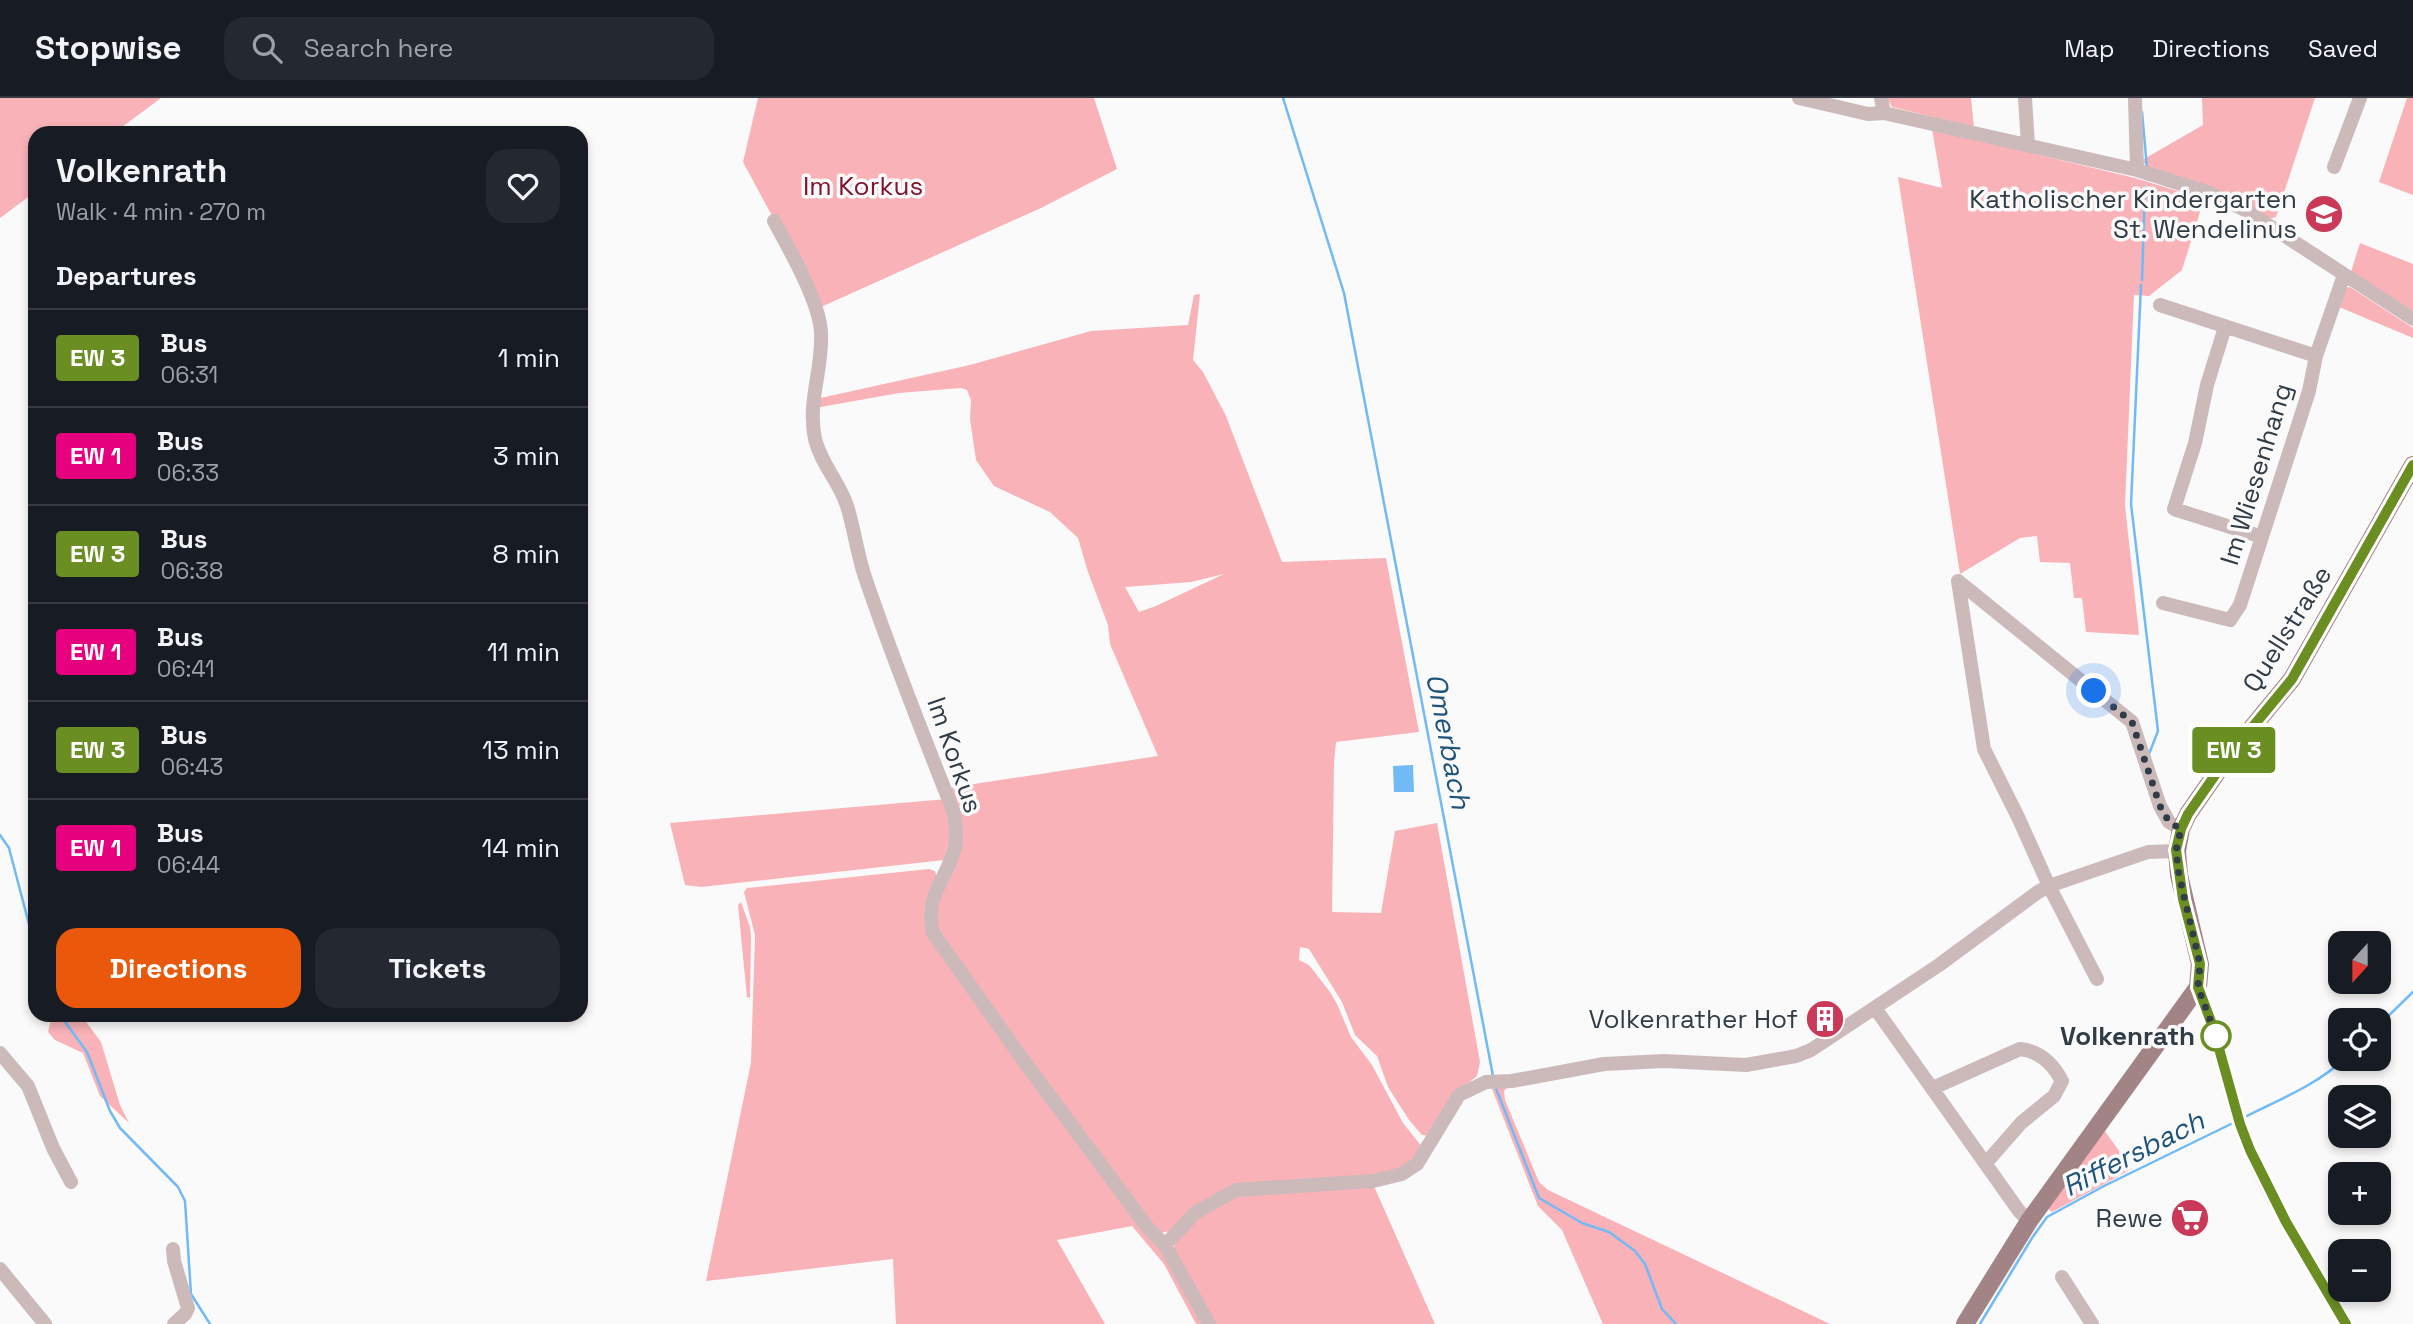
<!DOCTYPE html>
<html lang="en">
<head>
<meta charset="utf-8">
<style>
  body { margin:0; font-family:"Space Grotesk",sans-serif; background:#242831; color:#f1f3f6; height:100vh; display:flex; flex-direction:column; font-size:26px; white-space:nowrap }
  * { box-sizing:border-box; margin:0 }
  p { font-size:23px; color:#9ea1a6 }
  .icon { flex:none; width:38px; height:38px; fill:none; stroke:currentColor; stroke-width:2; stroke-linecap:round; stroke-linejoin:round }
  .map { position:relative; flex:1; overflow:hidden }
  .drawer { position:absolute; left:28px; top:28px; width:560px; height:896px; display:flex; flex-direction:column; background:#171b24; border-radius:21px; box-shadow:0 4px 10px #0003 }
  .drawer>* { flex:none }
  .badge { padding:0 14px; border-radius:5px; font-size:24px; line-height:46px }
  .needle { width:46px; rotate:201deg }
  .controls { position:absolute; left:2328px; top:833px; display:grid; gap:14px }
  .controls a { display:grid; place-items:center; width:63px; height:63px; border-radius:14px; background:#171b24; box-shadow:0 4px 10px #0003; font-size:35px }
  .you { position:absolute; width:35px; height:35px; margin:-18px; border:5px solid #fff; border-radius:50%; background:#1a73e8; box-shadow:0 0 0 10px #1a73e833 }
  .map>.badge { position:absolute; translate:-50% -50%; box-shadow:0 0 0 4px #fff }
  h2 { padding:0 28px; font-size:26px; line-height:63px }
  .round { display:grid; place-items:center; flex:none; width:74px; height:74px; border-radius:21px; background:#242831 }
  .headline { display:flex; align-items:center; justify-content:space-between; height:119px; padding:0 28px }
  h1 { font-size:33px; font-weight:800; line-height:52px }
  .button { display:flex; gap:14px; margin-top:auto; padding:14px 28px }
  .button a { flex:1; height:80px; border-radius:21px; background:#ea580c; color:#fff; font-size:28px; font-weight:800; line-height:80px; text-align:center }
  .button a+a { background:#242831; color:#f1f3f6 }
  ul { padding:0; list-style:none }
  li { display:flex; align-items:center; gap:21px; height:98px; padding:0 28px; border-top:2px solid #363941 }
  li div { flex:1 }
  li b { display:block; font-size:26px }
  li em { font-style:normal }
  li .badge { min-width:77px; font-weight:700; text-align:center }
  header { display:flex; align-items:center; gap:42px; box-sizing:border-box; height:98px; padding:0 35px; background:#171b24; border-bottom:2px solid #363941 }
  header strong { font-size:33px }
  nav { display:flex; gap:38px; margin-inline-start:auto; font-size:24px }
  .search { width:490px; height:63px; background:#242831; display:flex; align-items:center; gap:18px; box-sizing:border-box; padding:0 24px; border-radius:21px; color:#9ea1a6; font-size:26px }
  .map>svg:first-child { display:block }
</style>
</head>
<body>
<header>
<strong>Stopwise</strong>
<div class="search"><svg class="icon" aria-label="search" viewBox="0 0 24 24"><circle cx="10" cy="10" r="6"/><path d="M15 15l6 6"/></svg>Search here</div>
<nav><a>Map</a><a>Directions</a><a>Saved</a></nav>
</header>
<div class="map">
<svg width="2413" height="1226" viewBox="0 0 2413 1226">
  <rect width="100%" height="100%" fill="#fafafa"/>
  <!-- green -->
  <path fill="#f8b2b8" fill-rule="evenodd" d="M 0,0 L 161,0 L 114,35 L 35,35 L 35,94 L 0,120 Z
    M 758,0 L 1094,0 L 1117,71 L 1041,110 L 821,209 L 743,64 Z
    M 1887,0 L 1971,0 L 1974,29 L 1892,9 Z
    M 2202,0 L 2315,0 L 2276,119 L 2269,121 L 2149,70 L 2143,64 L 2144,61 L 2203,27 Z
    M 2407,0 L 2413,0 L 2413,97 L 2379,84 Z
    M 1932,31 L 2135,80 L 2204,101 L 2182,172 L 2149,198 L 2134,197 L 2125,407 L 2139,537 L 2086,534 L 2082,500 L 2074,500 L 2070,465 L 2040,464 L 2037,438 L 2020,440 L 1960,476 L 1898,79 L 1942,90 Z
    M 2360,145 L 2413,166 L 2413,213 L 2351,174 Z
    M 2350,189 L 2413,230 L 2413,240 L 2339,209 L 2345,190 Z
    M 1200,196 L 1193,262 L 1203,274 L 1226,318 L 1282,464 L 1386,460 L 1419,634 L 1336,644 L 1334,664 L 1332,814 L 1381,815 L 1395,733 L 1437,725 L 1480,964 L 1477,978 L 1456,995 L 1430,1038 L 1422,1037 L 1409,1022 L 1388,989 L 1377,958 L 1355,937 L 1342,904 L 1309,851 L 1300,849 L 1299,862 L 1309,867 L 1330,894 L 1337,906 L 1351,939 L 1372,967 L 1403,1025 L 1423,1050 L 1401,1073 L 1372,1079 L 1260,1086 L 1171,1133 L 1159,1135 L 947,849 L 933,820 L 958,749 L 948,690 L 1158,658 L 1110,546 L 1108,527 L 1088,474 L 1078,440 L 1050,414 L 994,388 L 976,362 L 970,321 L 971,302 L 967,292 L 961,290 L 899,295 L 815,310 L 816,301 L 970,267 L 1091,233 L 1188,227 L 1194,197 ZM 1224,476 L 1156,508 L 1139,514 L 1125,489 L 1191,484 Z
    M 947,701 L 953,731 L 944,762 L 701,789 L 685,787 L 670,725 Z
    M 929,771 L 935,773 L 937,780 C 926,804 920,811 928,837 L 1161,1150 L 1203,1226 L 1196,1226 L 1164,1166 L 1132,1128 L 1057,1142 L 1105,1226 L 896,1226 L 893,1161 L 706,1183 L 751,965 L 755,837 L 744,794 L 747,790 Z
    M 741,804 L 750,829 L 751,838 L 750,900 L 747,899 L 738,807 Z
    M 52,917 L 81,917 L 101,944 L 120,1007 L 129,1025 L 100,998 L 83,955 L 55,942 L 48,934 Z
    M 1511,986 L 1504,993 L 1505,1002 L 1539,1084 L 1548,1092 L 1830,1226 L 1603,1226 L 1562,1132 L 1538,1108 L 1492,991 L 1494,987 Z
    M 2104,1032 L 2132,1071 L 2052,1114 L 2048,1111 Z
    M 1373,1086 L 1435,1226 L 1212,1226 L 1176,1160 L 1174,1148 L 1196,1117 L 1233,1097 Z"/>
  <!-- water -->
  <path fill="#71baf5" d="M 1413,667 L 1414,694 L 1394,694 L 1393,668 Z"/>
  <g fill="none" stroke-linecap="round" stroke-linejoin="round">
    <!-- stream -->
    <path stroke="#71baf5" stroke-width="2.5" d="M 1283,0 L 1344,195 L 1493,978
      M 2142,14 L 2147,70
      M 2142,182 L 2145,89
      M 2141,187 L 2131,406 L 2158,633 L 2149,656
      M 0,737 L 9,750 L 35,849
      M 60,917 L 87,954 L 110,1013 L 120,1030 L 178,1089 L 185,1103 L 191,1196 L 210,1226
      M 2378,928 L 2413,894
      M 1495,988 L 1539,1100 L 1582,1125 L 1609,1134 L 1635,1153 L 1645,1166 L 1662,1211 L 1676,1226
      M 2245,1019 C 2278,1002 2317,987 2344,961
      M 1980,1226 L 2032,1140 L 2047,1119 L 2104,1088 L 2233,1025"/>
    <!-- minor -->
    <path stroke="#ccbabb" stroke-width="14" d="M 1799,0 L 1868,16 L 1884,15 L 2137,72 L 2210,95 L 2245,112 L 2413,221
      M 1881,0 L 1884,15
      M 2025,0 L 2028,47
      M 2135,0 L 2137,72
      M 2334,69 L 2360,0
      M 774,123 C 789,151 820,204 821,235 C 823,272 807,303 815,341 C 821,366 840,385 847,408 C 854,430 857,454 864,476 C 891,557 923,636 954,715 C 956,727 957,738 955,749 C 947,782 924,797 933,835 L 1026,966 L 1148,1130 L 1165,1147 L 1209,1226
      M 2160,207 L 2316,258
      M 2225,229 L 2207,287 L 2195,345 L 2174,411 L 2262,439
      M 1958,483 L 1984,651 L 2018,719 L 2049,788 L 2097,881
      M 1958,483 L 2132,624 L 2160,708 L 2169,724 L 2181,731
      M 2163,505 L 2230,522 L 2240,507 L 2309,293 L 2316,258 L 2344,177
      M 2198,889 C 2221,941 2227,1000 2250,1052 C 2276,1113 2312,1169 2346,1226
      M 1875,910 L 2019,1113 L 2029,1123
      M 0,955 L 28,988 L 53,1050 L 71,1084
      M 1933,990 L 2020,951 C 2040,953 2053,966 2062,983 L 2054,998 L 2021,1025 L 1986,1065
      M 1165,1147 L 1195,1115 L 1236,1092 L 1373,1083 L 1402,1076 L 1417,1066 L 1459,997 L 1486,984 L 1512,983 L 1604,966 L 1664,963 L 1746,967 L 1796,958 L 1811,952 L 1939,867 L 2038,794 L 2049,788 L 2148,754 L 2177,753
      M 173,1151 L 174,1163 L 188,1210 L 185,1216 L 174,1226
      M 0,1171 L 45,1226
      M 2062,1179 L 2092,1226"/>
    <!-- major -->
    <path stroke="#a38486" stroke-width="18" d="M 1965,1226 L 2029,1123 L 2198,889 L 2200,866 L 2179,777 L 2177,753 L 2181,731 L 2188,716 L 2227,660 L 2292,581 L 2413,367"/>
  </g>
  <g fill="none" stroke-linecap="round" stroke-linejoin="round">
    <!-- line casing -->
    <g stroke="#fff" stroke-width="16">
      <path id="line" d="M 2346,1226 L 2286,1124 L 2250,1052 L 2240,1026 L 2213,929 L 2198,889 L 2200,866 L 2183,801 L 2176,752 L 2181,731 L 2188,716 L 2227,660 L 2292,581 L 2413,367"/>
    </g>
    <!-- line -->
    <use href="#line" stroke="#6b8e23" stroke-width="10"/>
    <!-- walk -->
    <path stroke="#303c46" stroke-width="7" stroke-dasharray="0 12.6" d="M 2094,593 L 2132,624 L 2160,708 L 2169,724 L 2181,731 L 2176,752 L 2179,777 L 2200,866 L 2198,889 L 2216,938"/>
  </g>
  <!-- icons -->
  <defs>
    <g id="school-disc" transform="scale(2.0125)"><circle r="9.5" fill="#ca3a58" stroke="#fafafa"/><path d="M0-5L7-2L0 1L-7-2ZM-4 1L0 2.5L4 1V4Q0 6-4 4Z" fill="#fff"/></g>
    <g id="building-disc" transform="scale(2.0125)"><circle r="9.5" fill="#ca3a58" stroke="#fafafa"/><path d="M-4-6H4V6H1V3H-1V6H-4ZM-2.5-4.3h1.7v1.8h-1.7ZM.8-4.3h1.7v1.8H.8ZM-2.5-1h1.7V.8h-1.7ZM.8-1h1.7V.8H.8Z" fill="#fff"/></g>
    <g id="supermarket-disc" transform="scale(2.0125)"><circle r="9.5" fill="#ca3a58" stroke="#fafafa"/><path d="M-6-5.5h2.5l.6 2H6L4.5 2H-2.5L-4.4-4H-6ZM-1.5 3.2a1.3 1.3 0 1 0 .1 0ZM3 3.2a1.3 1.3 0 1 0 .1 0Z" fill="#fff"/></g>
  </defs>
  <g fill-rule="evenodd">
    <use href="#school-disc" x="2324" y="116"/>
    <use href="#building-disc" x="1825" y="921"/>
    <use href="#supermarket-disc" x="2190" y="1120"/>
  </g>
  <!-- markers -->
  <circle fill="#fff" stroke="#6b8e23" stroke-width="3.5" cx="2216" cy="938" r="14"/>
  <g text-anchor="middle" stroke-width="7" stroke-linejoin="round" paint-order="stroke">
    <!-- park labels -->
    <g font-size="26" fill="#80122f" stroke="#fafafa">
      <text x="863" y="97">Im Korkus</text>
    </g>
    <!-- poi labels -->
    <g font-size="26" fill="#303c46" stroke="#fafafa" text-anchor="end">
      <text x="2297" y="110">Katholischer Kindergarten<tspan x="2297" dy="30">St. Wendelinus</tspan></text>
      <text x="1798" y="930">Volkenrather Hof</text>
      <text x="2163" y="1129">Rewe</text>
    </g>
    <!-- street labels -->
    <g font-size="26" fill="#303c46" stroke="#fafafa">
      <text transform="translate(2256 376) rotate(-73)" y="9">Im Wiesenhang</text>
      <text transform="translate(2287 531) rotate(-58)" y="9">Quellstraße</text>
      <text transform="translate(955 657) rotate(71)" y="9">Im Korkus</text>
    </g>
    <!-- stop labels -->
    <g font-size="26" font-weight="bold" fill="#303c46" stroke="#fafafa" text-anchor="end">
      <text x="2195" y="947">Volkenrath</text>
    </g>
    <!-- water labels -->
    <g font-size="28" font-style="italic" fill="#1e537a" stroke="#fafafa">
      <text transform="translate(1449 643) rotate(79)" y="10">Omerbach</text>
      <text transform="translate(2133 1055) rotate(-27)" y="10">Riffersbach</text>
    </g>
  </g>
</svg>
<div class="controls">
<a><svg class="needle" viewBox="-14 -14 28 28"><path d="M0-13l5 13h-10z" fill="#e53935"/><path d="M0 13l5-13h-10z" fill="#9ea1a6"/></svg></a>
<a><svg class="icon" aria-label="locate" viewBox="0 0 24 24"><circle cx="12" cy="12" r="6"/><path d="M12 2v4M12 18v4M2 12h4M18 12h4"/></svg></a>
<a><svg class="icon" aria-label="layers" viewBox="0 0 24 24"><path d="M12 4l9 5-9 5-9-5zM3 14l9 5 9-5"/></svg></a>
<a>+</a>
<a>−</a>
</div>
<div class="you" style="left:2094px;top:593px"></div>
<b class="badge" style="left:2234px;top:652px;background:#6b8e23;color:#fff">EW 3</b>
<section class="drawer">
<div class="headline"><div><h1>Volkenrath</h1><p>Walk · 4 min · 270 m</p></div><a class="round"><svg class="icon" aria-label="heart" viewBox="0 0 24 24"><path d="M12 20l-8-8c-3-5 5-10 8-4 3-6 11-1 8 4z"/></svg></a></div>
<h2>Departures</h2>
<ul>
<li><span class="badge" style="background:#6b8e23;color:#fff">EW 3</span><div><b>Bus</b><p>06:31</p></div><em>1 min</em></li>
<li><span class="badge" style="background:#e6007e;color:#fff">EW 1</span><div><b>Bus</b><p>06:33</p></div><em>3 min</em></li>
<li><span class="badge" style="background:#6b8e23;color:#fff">EW 3</span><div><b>Bus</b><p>06:38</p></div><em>8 min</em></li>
<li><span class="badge" style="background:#e6007e;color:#fff">EW 1</span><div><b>Bus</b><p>06:41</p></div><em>11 min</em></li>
<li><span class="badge" style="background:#6b8e23;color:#fff">EW 3</span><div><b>Bus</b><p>06:43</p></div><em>13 min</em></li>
<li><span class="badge" style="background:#e6007e;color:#fff">EW 1</span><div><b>Bus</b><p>06:44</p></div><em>14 min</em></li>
</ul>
<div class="button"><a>Directions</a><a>Tickets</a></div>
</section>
</div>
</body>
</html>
